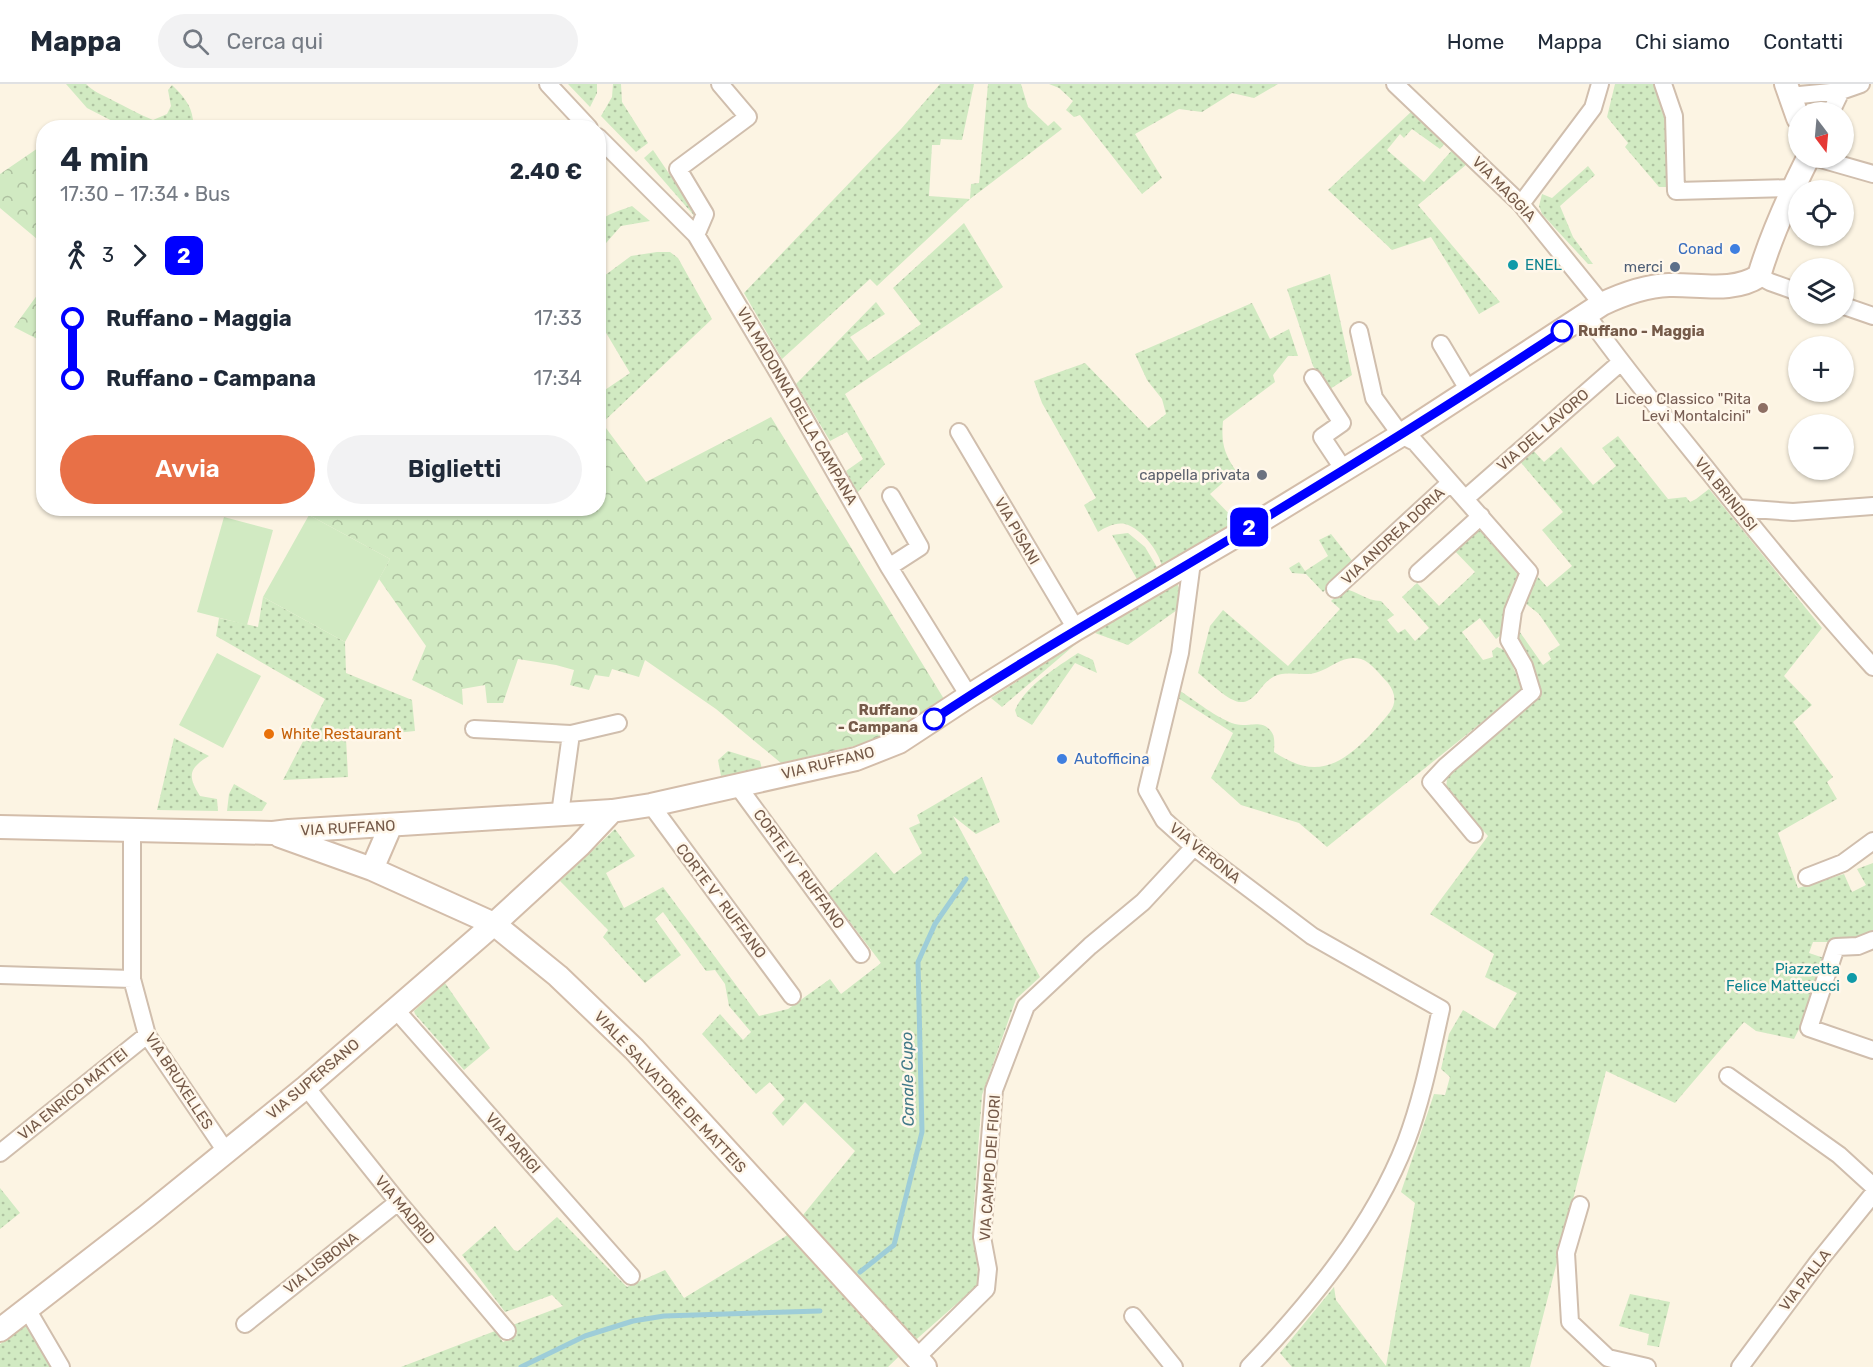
<!DOCTYPE html>
<html lang="it">
<head>
<meta charset="utf-8">
<style>
  body { margin:0; font-family:Rubik,sans-serif; background:#f2f2f3; color:#1f2937; height:100vh; display:flex; flex-direction:column; font-size:22px; white-space:nowrap }
  * { box-sizing:border-box; margin:0 }
  p { font-size:20px; color:#747a83 }
  .icon { flex:none; width:33px; height:33px; fill:none; stroke:currentColor; stroke-width:2; stroke-linecap:round; stroke-linejoin:round }
  .map { position:relative; flex:1; overflow:hidden }
  .panel { position:absolute; left:36px; top:36px; width:570px; height:396px; display:flex; flex-direction:column; background:#fff; border-radius:24px; box-shadow:0 2px 4px #0004 }
  .panel>* { flex:none }
  .badge { padding:0 12px; border-radius:9px; font-size:21px; line-height:39px }
  .needle { width:39px; rotate:164deg }
  .buttons { position:absolute; left:1788px; top:18px; display:grid; gap:12px }
  .buttons a { display:grid; place-items:center; width:66px; height:66px; border-radius:50%; background:#fff; box-shadow:0 2px 4px #0004; font-size:30px }
  .map>.badge { position:absolute; translate:-50% -50%; box-shadow:0 0 0 3px #fff }
  .legs { display:flex; align-items:center; gap:9px; height:66px; padding:0 24px; font-size:20px }
  .legs p { margin-inline-start:auto }
  .headline { display:flex; align-items:center; justify-content:space-between; height:102px; padding:0 24px }
  h1 { font-size:33px; font-weight:600; line-height:45px }
  .primary-button { display:flex; gap:12px; margin-top:auto; padding:12px 24px }
  .primary-button a { flex:1; height:69px; border-radius:36px; background:#e87047; color:#fff; font-size:24px; font-weight:600; line-height:69px; text-align:center }
  .primary-button a+a { background:#f2f2f3; color:#1f2937 }
  ul { padding:0 24px; list-style:none }
  li { display:flex; align-items:center; gap:21px; height:60px; font-size:22px }
  li i { display:grid; place-items:center; width:9px; height:100%; margin:0 8px; background:currentColor }
  li i::after { content:''; width:15px; height:15px; margin:-8px; border:4px solid; border-radius:50%; background:#fff }
  li p { margin-inline-start:auto }
  li:first-child i { background:linear-gradient(#0000 50%,currentColor 0) }
  li:last-child i { background:linear-gradient(currentColor 50%,#0000 0) }
  header { display:flex; align-items:center; gap:36px; box-sizing:border-box; height:84px; padding:0 30px; background:#fff; border-bottom:2px solid #e0e1e3 }
  header strong { font-size:28px }
  nav { display:flex; gap:33px; margin-inline-start:auto; font-size:21px }
  .search { width:420px; height:54px; background:#f2f2f3; display:flex; align-items:center; gap:15px; box-sizing:border-box; padding:0 21px; border-radius:33px; color:#747a83; font-size:22px }
  .map>svg:first-child { display:block }
</style>
</head>
<body>
<header>
<strong>Mappa</strong>
<div class="search"><svg class="icon" aria-label="search" viewBox="0 0 24 24"><circle cx="10" cy="10" r="6"/><path d="M15 15l6 6"/></svg>Cerca qui</div>
<nav><a>Home</a><a>Mappa</a><a>Chi siamo</a><a>Contatti</a></nav>
</header>
<div class="map">
<svg width="1873" height="1283" viewBox="0 0 1873 1283">
  <defs>
    <pattern id="grass-dots" width="8" height="8" patternUnits="userSpaceOnUse" patternTransform="scale(1.5)"><rect width="8" height="8" fill="#d1eac2"/><path d="M2 2h.1M6 6h.1" fill="none" stroke="#aec1a0" stroke-width="1.8" stroke-linecap="round"/></pattern>
    <pattern id="forest-crowns" width="20" height="18" patternUnits="userSpaceOnUse" patternTransform="scale(1.5)"><rect width="20" height="18" fill="#d1eac2"/><path d="M2 6a3 3 0 1 1 6 0M12 15a3 3 0 1 1 6 0" fill="none" stroke="#aec1a0"/></pattern>
  </defs>
  <rect width="100%" height="100%" fill="#fcf4e3"/>
  <!-- grass -->
  <path fill="url(#grass-dots)" d="M 66,0 L 86,0 C 94,8 101,10 110,15 C 125,22 138,30 153,36 L 167,30 L 171,22 L 168,6 L 172,1 C 183,12 191,20 193,36 L 187,43 L 124,43 L 87,24 Z
    M 568,0 L 597,0 L 597,9 L 590,23 Z
    M 613,0 L 621,0 L 622,18 L 648,59 L 636,68 L 601,32 L 612,13 Z
    M 940,0 L 974,0 L 962,56 L 941,55 L 940,61 L 932,61 L 929,112 L 970,115 L 971,100 L 979,99 L 988,0 L 1021,0 L 1028,23 L 1048,42 L 1054,37 L 1062,45 L 970,115 L 877,202 L 870,195 L 782,275 L 744,209 L 901,45 Z
    M 1049,0 L 1278,0 L 1254,14 L 1232,9 L 1202,28 L 1179,25 L 1135,50 L 1162,94 L 1142,110 L 1080,31 L 1074,33 L 1066,26 L 1073,17 L 1059,4 Z
    M 1615,0 L 1655,0 L 1662,22 L 1664,23 L 1666,38 L 1666,103 L 1659,103 L 1625,63 L 1628,59 L 1607,33 Z
    M 1413,26 L 1446,58 L 1440,65 L 1412,45 L 1404,54 L 1400,50 L 1387,66 L 1424,98 L 1453,65 L 1467,80 L 1418,121 L 1500,218 L 1479,230 L 1431,153 L 1392,166 L 1328,106 Z
    M 653,66 L 698,132 L 697,135 L 644,74 Z
    M 1588,82 L 1595,91 L 1560,122 L 1573,153 L 1593,180 L 1588,180 L 1542,130 L 1539,122 L 1542,110 L 1552,114 Z
    M 632,122 L 650,137 L 621,142 L 599,167 C 598,130 598,135 632,122 Z
    M 964,139 L 1003,203 L 845,310 L 885,380 L 857,409 L 846,387 L 863,375 L 847,348 L 830,357 L 796,300 L 876,218 L 885,230 L 850,253 L 868,277 L 921,240 L 893,204 Z
    M 657,168 L 670,168 L 678,174 L 712,235 L 599,342 L 599,310 L 630,289 L 599,237 L 604,192 L 631,172 Z
    M 1330,190 L 1352,291 L 1330,305 L 1313,282 L 1287,205 Z
    M 1252,219 L 1270,255 L 1289,245 L 1298,272 L 1288,272 L 1273,291 L 1275,298 L 1223,337 C 1221,359 1224,369 1236,387 L 1210,410 L 1236,437 L 1162,482 C 1158,466 1142,445 1125,440 C 1116,438 1106,443 1098,448 L 1084,421 L 1096,414 L 1042,319 L 1034,297 L 1085,279 L 1148,344 L 1166,330 L 1162,315 L 1147,296 L 1135,270 Z
    M 1618,352 L 1668,415 L 1686,413 L 1690,418 L 1696,415 L 1709,405 L 1822,544 L 1784,592 L 1812,621 L 1793,638 L 1833,693 L 1827,698 L 1837,715 L 1778,749 L 1798,804 L 1844,790 L 1852,808 L 1866,801 L 1857,785 L 1873,779 L 1873,851 L 1846,858 L 1813,858 L 1809,869 L 1824,874 L 1805,933 L 1794,955 L 1756,947 L 1744,938 L 1675,1019 L 1606,987 L 1530,1283 L 1292,1283 L 1280,1269 L 1334,1203 L 1336,1216 L 1386,1282 L 1415,1119 L 1401,1108 L 1434,1010 L 1445,1011 L 1450,993 L 1441,985 L 1449,950 L 1463,926 L 1495,945 L 1517,909 L 1485,893 L 1494,870 L 1430,830 L 1488,752 L 1446,706 L 1447,694 L 1496,646 L 1542,607 L 1518,560 L 1517,544 L 1543,581 L 1551,575 L 1548,569 L 1560,561 L 1539,530 L 1524,518 L 1538,493 L 1547,503 L 1572,482 L 1542,446 L 1563,428 L 1517,374 L 1530,363 L 1544,378 L 1561,363 L 1593,401 L 1616,382 L 1602,364 Z
    M 1481,437 L 1523,488 L 1503,549 L 1496,555 L 1480,534 L 1462,548 L 1483,576 L 1493,573 L 1492,567 L 1497,563 L 1507,567 L 1522,606 L 1327,763 L 1299,739 L 1241,721 L 1211,694 L 1233,649 L 1178,614 L 1179,606 C 1194,616 1218,635 1235,640 C 1247,644 1260,635 1270,646 C 1276,652 1274,661 1274,668 C 1300,685 1322,690 1349,670 C 1364,659 1378,643 1390,628 C 1397,618 1395,608 1388,599 C 1381,592 1371,578 1361,575 C 1345,570 1332,583 1318,588 C 1302,594 1285,584 1270,595 C 1261,601 1255,617 1243,618 C 1230,620 1209,597 1198,589 L 1210,542 L 1223,526 L 1288,582 L 1340,525 L 1331,517 L 1344,505 C 1358,507 1366,517 1381,517 L 1394,531 L 1387,536 L 1398,549 L 1405,545 L 1415,557 L 1429,544 L 1402,513 L 1417,499 L 1439,522 L 1475,488 L 1451,463 Z
    M 1128,449 L 1145,463 L 1158,485 L 1138,497 L 1112,451 Z
    M 1331,450 L 1354,479 L 1323,508 L 1306,490 L 1292,489 L 1289,484 L 1299,478 L 1305,487 L 1328,472 L 1319,456 Z
    M 1177,499 L 1181,509 L 1177,526 L 1128,561 L 1095,549 L 1168,501 Z
    M 263,513 L 345,558 L 346,589 L 412,616 L 415,647 L 346,654 L 348,693 L 283,696 L 325,615 L 216,552 L 219,534 L 258,543 Z
    M 1077,559 L 1002,623 L 991,614 Z
    M 1078,569 L 1093,576 L 1097,589 L 1075,579 L 1032,641 L 1017,632 L 1015,626 C 1026,601 1056,584 1078,569 Z
    M 174,654 L 209,672 C 189,684 187,692 200,712 L 217,715 L 218,727 L 157,726 Z
    M 728,667 L 760,677 L 762,685 L 721,692 L 718,676 Z
    M 982,693 L 1000,738 L 976,750 L 953,732 L 1040,893 L 1016,915 L 982,1011 L 973,1135 L 979,1200 L 919,1253 L 888,1283 L 401,1283 L 495,1247 L 503,1258 L 517,1251 L 510,1242 L 563,1222 L 552,1211 L 505,1228 L 462,1171 L 495,1142 L 514,1166 L 518,1167 L 557,1133 L 627,1203 L 665,1186 L 684,1214 L 786,1152 L 855,1067 L 805,1018 L 783,1042 L 772,1029 L 785,1015 L 770,998 L 756,1010 L 702,950 L 720,930 L 743,956 L 751,948 L 729,922 L 725,900 L 715,886 L 706,887 L 663,828 L 655,835 L 681,871 L 645,899 L 603,853 L 608,846 L 560,797 L 615,745 L 635,772 L 606,789 L 624,824 L 663,803 L 759,932 L 788,925 L 830,895 L 841,910 L 881,879 L 828,809 L 876,768 L 894,790 L 922,769 L 909,744 L 920,739 L 917,731 Z
    M 234,700 L 267,719 L 262,727 L 227,727 L 229,710 Z
    M 445,899 L 490,964 L 464,986 L 415,930 L 414,927 Z
    M 0,1104 L 20,1129 L 0,1145 Z
    M 1630,1210 L 1670,1218 L 1659,1263 L 1647,1261 L 1649,1250 L 1619,1242 Z
    M 27,1240 L 51,1283 L 0,1283 L 0,1260 Z"/>
  <!-- forest -->
  <path fill="url(#forest-crowns)" d="M 41,62 L 44,65 L 43,160 L 0,124 L 0,90 Z
    M 43,203 L 43,258 L 14,243 Z
    M 771,333 L 944,615 L 880,656 L 781,679 L 716,625 L 645,576 L 639,593 L 612,585 L 609,593 L 595,591 L 589,606 L 570,601 L 574,586 L 556,581 L 518,575 L 503,619 L 487,619 L 485,601 L 462,605 L 463,621 L 412,596 L 426,562 L 379,495 L 390,475 L 309,431 L 303,425 L 598,424 L 598,342 L 603,340 L 646,398 Z"/>
  <!-- pitch -->
  <path fill="#d1eac2" d="M 309,431 L 390,475 L 345,558 L 263,513 Z
    M 224,433 L 273,446 L 247,541 L 197,528 Z
    M 217,569 L 261,592 L 223,664 L 179,641 Z"/>
  <g fill="none" stroke-linecap="round" stroke-linejoin="round">
    <!-- stream -->
    <path stroke="#9ecdd8" stroke-width="5" d="M 860,1188 L 894,1161 L 922,1048 L 918,878 L 935,840 L 966,795
      M 521,1283 L 585,1252 L 633,1237 L 664,1232 L 820,1227"/>
    <!-- street casing -->
    <g stroke="#d0bead" stroke-width="20">
      <path id="street" d="M 548,0 L 589,44
        M 1395,0 L 1521,120 L 1602,220
        M 1663,0 L 1674,32 L 1676,107 L 1793,104
        M 1789,12 L 1841,7 L 1861,0
        M 1831,28 L 1841,7
        M 598,53 L 696,151 L 779,290 L 889,483 L 969,612
        M 1817,74 L 1873,90
        M 1521,120 L 1593,24 L 1600,0
        M 696,151 L 705,130 L 678,85 L 748,33 L 720,0
        M 1759,192 L 1770,198 L 1798,208
        M 1844,222 L 1873,232
        M 1586,230 C 1625,285 1667,336 1709,388 C 1762,455 1816,520 1873,583
        M 1359,247 L 1374,314 L 1401,351 L 1415,358 L 1529,488 L 1513,527 L 1509,556 L 1524,582 L 1532,608 L 1446,682 L 1431,698 L 1474,750
        M 1441,260 L 1469,307
        M 1313,294 L 1342,339 L 1322,353 L 1344,386
        M 959,348 L 1076,545
        M 1466,414 L 1621,278
        M 1738,424 L 1793,428 L 1873,422
        M 1192,478 L 1180,569 L 1147,706 L 1164,736 L 1194,763 L 1312,852 L 1441,925 C 1431,970 1422,1016 1406,1058 C 1373,1143 1311,1218 1249,1283
        M 889,483 L 920,463 L 891,412
        M 1418,489 L 1481,432
        M 1335,505 L 1450,399
        M 474,645 L 571,650 L 560,730
        M 571,650 L 618,639
        M 737,701 L 861,870
        M 651,721 L 792,912
        M 132,745 L 132,895 L 147,951 L 225,1066
        M 1807,793 L 1843,779 L 1873,757
        M 1873,856 L 1858,862 L 1836,863 L 1809,944 L 1873,966
        M 0,891 L 132,895
        M 396,926 L 631,1192
        M 1728,992 L 1839,1071 L 1873,1102
        M 306,1003 L 398,1118 L 507,1247
        M 0,1069 L 147,951
        M 1580,1121 L 1566,1169 L 1570,1238 L 1608,1274 L 1647,1283
        M 27,1225 L 61,1283
        M 1133,1232 L 1174,1283
        M 245,1240 L 398,1118
        M 916,1274 L 986,1205 L 988,1185 L 982,1153 L 994,1006 L 1026,922 L 1090,862 L 1143,818 L 1194,763
        M 1740,1283 L 1818,1178 L 1873,1110"/>
    </g>
    <!-- secondary casing -->
    <g stroke="#d3bdaa" stroke-width="26">
      <path id="secondary" d="M 1786,0 L 1798,34
        M 0,743 L 273,749 L 289,747 L 612,727 L 651,721 L 856,675 L 899,658 L 969,612 L 1076,545 L 1239,450 L 1401,351 L 1602,220 C 1623,210 1645,202 1669,201 C 1699,200 1733,209 1759,192 C 1771,151 1789,112 1808,74
        M 280,752 L 372,785 L 494,840 L 558,892 L 634,965 L 925,1283
        M 372,785 L 391,741
        M 0,1246 L 147,1132 L 306,1003 L 494,840 L 579,762 L 612,727"/>
    </g>
    <!-- street -->
    <use href="#street" stroke="#fff" stroke-width="16"/>
    <!-- secondary -->
    <use href="#secondary" stroke="#fff" stroke-width="22"/>
  </g>
  <g fill="none" stroke-linecap="round" stroke-linejoin="round">
    <!-- line-1 casing -->
    <g stroke="#fff" stroke-width="14">
      <path id="line-1" d="M 934,635 C 1033,569 1138,511 1240,449 C 1348,384 1456,317 1562,247"/>
    </g>
    <!-- line-1 -->
    <use href="#line-1" stroke="#00f" stroke-width="9"/>
  </g>
  <!-- markers -->
  <g fill="#3f7fe0" stroke="#fff7ea" stroke-width="2">
    <circle cx="1735" cy="165" r="6"/>
    <circle cx="1062" cy="675" r="6"/>
  </g>
  <g fill="#0f9aa8" stroke="#fff7ea" stroke-width="2">
    <circle cx="1513" cy="181" r="6"/>
    <circle cx="1852" cy="894" r="6"/>
  </g>
  <circle fill="#5c6f8a" stroke="#fff7ea" stroke-width="2" cx="1675" cy="183" r="6"/>
  <g fill="#fff" stroke="#00f" stroke-width="3">
    <circle cx="1562" cy="247" r="10"/>
    <circle cx="934" cy="635" r="10"/>
  </g>
  <circle fill="#8d6e63" stroke="#fff7ea" stroke-width="2" cx="1763" cy="324" r="6"/>
  <circle fill="#6b7280" stroke="#fff7ea" stroke-width="2" cx="1262" cy="391" r="6"/>
  <circle fill="#e8710a" stroke="#fff7ea" stroke-width="2" cx="269" cy="650" r="6"/>
  <g text-anchor="middle" stroke-width="5" stroke-linejoin="round" paint-order="stroke">
    <!-- street labels -->
    <g font-size="15" fill="#755a49" stroke="#fff7ea">
      <text transform="translate(1504 105) rotate(46)" y="5">VIA MAGGIA</text>
      <text transform="translate(797 322) rotate(60)" y="5">VIA MADONNA DELLA CAMPANA</text>
      <text transform="translate(1543 346) rotate(-41)" y="5">VIA DEL LAVORO</text>
      <text transform="translate(1726 410) rotate(51)" y="5">VIA BRINDISI</text>
      <text transform="translate(1017 447) rotate(60)" y="5">VIA PISANI</text>
      <text transform="translate(1393 452) rotate(-43)" y="5">VIA ANDREA DORIA</text>
      <text transform="translate(828 679) rotate(-14)" y="5">VIA RUFFANO</text>
      <text transform="translate(348 744) rotate(-3)" y="5">VIA RUFFANO</text>
      <text transform="translate(1205 769) rotate(39)" y="5">VIA VERONA</text>
      <text transform="translate(799 785) rotate(54)" y="5">CORTE IV^ RUFFANO</text>
      <text transform="translate(721 817) rotate(53)" y="5">CORTE V^ RUFFANO</text>
      <text transform="translate(313 995) rotate(-40)" y="5">VIA SUPERSANO</text>
      <text transform="translate(179 997) rotate(57)" y="5">VIA BRUXELLES</text>
      <text transform="translate(670 1008) rotate(47)" y="5">VIALE SALVATORE DE MATTEIS</text>
      <text transform="translate(73 1010) rotate(-39)" y="5">VIA ENRICO MATTEI</text>
      <text transform="translate(513 1059) rotate(49)" y="5">VIA PARIGI</text>
      <text transform="translate(990 1084) rotate(-86)" y="5">VIA CAMPO DEI FIORI</text>
      <text transform="translate(405 1126) rotate(50)" y="5">VIA MADRID</text>
      <text transform="translate(321 1179) rotate(-38)" y="5">VIA LISBONA</text>
      <text transform="translate(1805 1196) rotate(-52)" y="5">VIA PALLA</text>
    </g>
    <!-- shop labels -->
    <g font-size="15" fill="#366cbe" stroke="#fff7ea" text-anchor="end">
      <text x="1723" y="170">Conad</text>
      <text x="1074" y="680" text-anchor="start">Autofficina</text>
    </g>
    <!-- culture labels -->
    <g font-size="15" fill="#0d838f" stroke="#fff7ea" text-anchor="start">
      <text x="1525" y="186">ENEL</text>
      <text x="1840" y="890" text-anchor="end">Piazzetta<tspan x="1840" dy="17">Felice Matteucci</tspan></text>
    </g>
    <!-- service labels -->
    <g font-size="15" fill="#4e5e75" stroke="#fff7ea" text-anchor="end">
      <text x="1663" y="188">merci</text>
    </g>
    <!-- stop labels -->
    <g font-size="15" font-weight="bold" fill="#755a49" stroke="#fff7ea" text-anchor="start">
      <text x="1578" y="252">Ruffano - Maggia</text>
      <text x="918" y="631" text-anchor="end">Ruffano<tspan x="918" dy="17">- Campana</tspan></text>
    </g>
    <!-- education labels -->
    <g font-size="15" fill="#785e54" stroke="#fff7ea" text-anchor="end">
      <text x="1751" y="320">Liceo Classico "Rita<tspan x="1751" dy="17">Levi Montalcini"</tspan></text>
    </g>
    <!-- worship labels -->
    <g font-size="15" fill="#5b616d" stroke="#fff7ea" text-anchor="end">
      <text x="1250" y="396">cappella privata</text>
    </g>
    <!-- food labels -->
    <g font-size="15" fill="#c56008" stroke="#fff7ea" text-anchor="start">
      <text x="281" y="655">White Restaurant</text>
    </g>
    <!-- water labels -->
    <g font-size="16" font-style="italic" fill="#427a89" stroke="#fff7ea">
      <text transform="translate(907 995) rotate(-91)" y="6">Canale Cupo</text>
    </g>
  </g>
</svg>
<div class="buttons">
<a><svg class="needle" viewBox="-14 -14 28 28"><path d="M0-13l5 13h-10z" fill="#e53935"/><path d="M0 13l5-13h-10z" fill="#747a83"/></svg></a>
<a><svg class="icon" aria-label="locate" viewBox="0 0 24 24"><circle cx="12" cy="12" r="6"/><path d="M12 2v4M12 18v4M2 12h4M18 12h4"/></svg></a>
<a><svg class="icon" aria-label="layers" viewBox="0 0 24 24"><path d="M12 4l9 5-9 5-9-5zM3 14l9 5 9-5"/></svg></a>
<a>+</a>
<a>−</a>
</div>
<b class="badge" style="left:1249px;top:443px;background:#00f;color:#fff">2</b>
<section class="panel">
<div class="headline"><div><h1>4 min</h1><p>17:30 – 17:34 · Bus</p></div><b>2.40 €</b></div>
<div class="legs"><svg class="icon" aria-label="walk" viewBox="0 0 24 24"><circle cx="13" cy="4" r="2"/><path d="M13 8l-2 6 4 7M11 14l-3 7M7 12l3-4h3l4 4"/></svg>3<svg class="icon" aria-label="forward" viewBox="0 0 24 24"><path d="M9 5l7 7-7 7"/></svg><b class="badge" style="background:#00f;color:#fff">2</b></div>
<ul>
<li><i style="color:#00f"></i><b>Ruffano - Maggia</b><p>17:33</p></li>
<li><i style="color:#00f"></i><b>Ruffano - Campana</b><p>17:34</p></li>
</ul>
<div class="primary-button"><a>Avvia</a><a>Biglietti</a></div>
</section>
</div>
</body>
</html>
